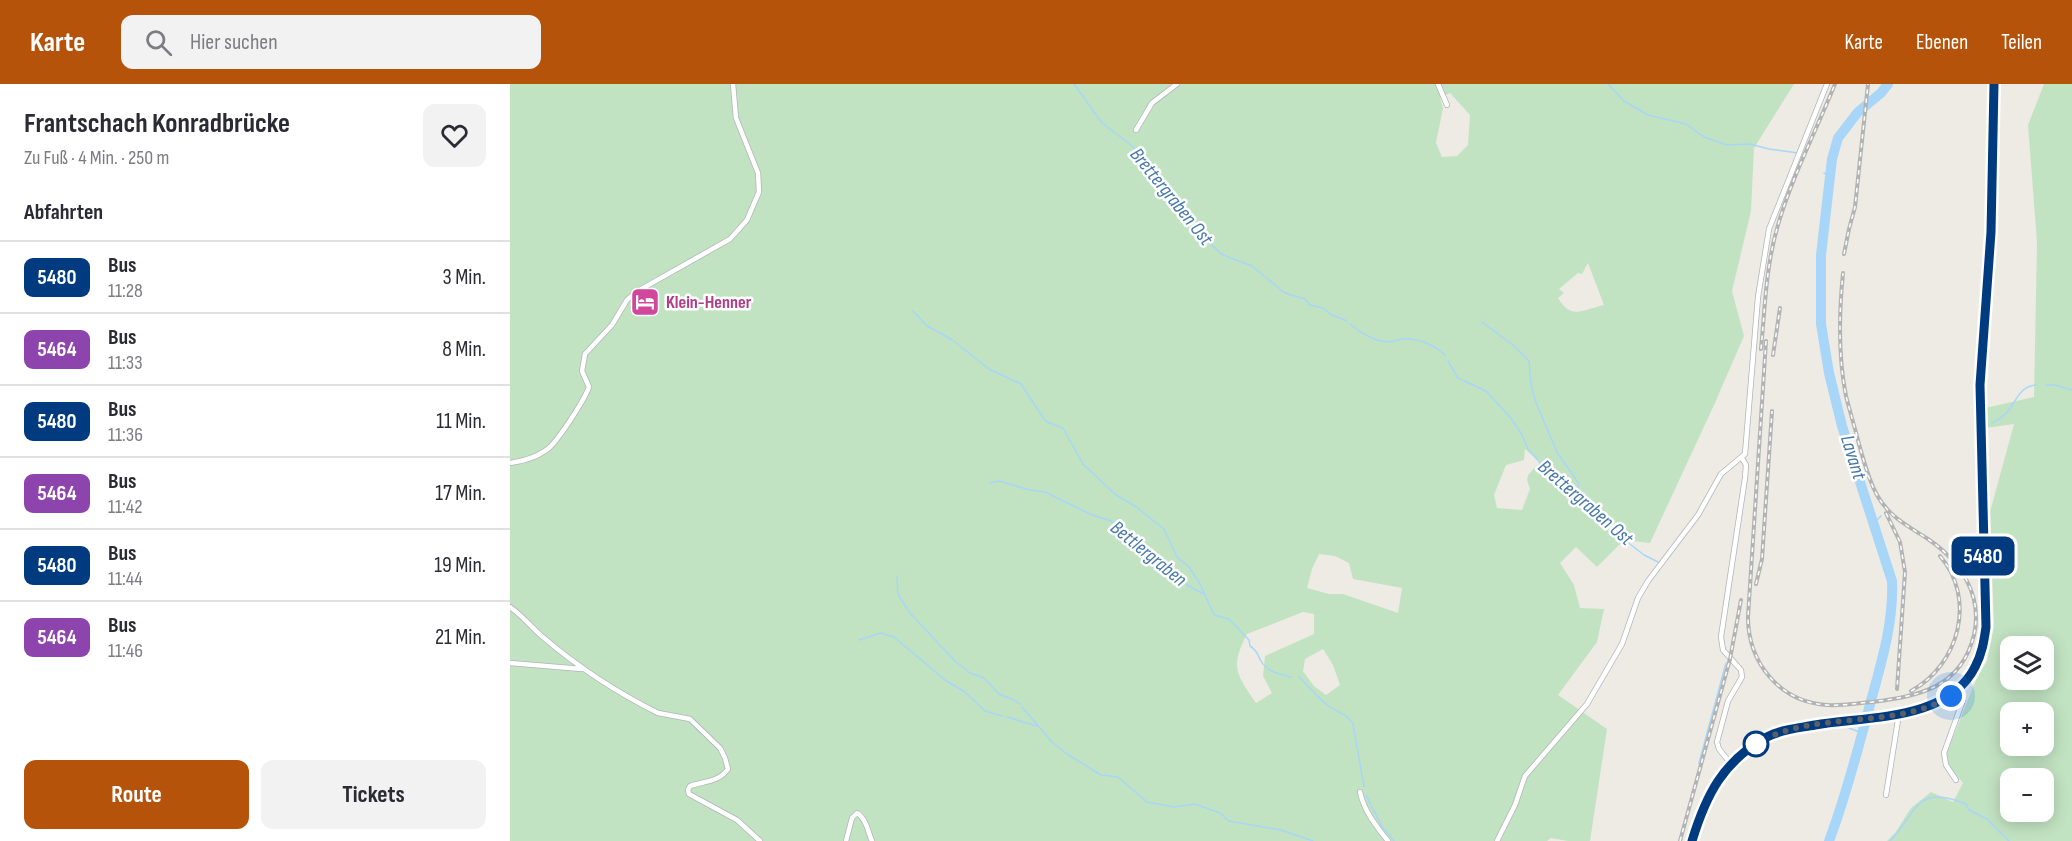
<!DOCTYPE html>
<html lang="de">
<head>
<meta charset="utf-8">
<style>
  body { margin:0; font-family:"Sofia Sans Condensed",sans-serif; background:#f2f2f3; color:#2b2b33; height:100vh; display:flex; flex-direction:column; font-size:22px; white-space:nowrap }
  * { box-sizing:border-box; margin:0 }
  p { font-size:20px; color:#7c7c81 }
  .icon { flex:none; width:33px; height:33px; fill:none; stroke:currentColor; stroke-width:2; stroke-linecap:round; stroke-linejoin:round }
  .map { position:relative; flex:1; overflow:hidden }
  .details { display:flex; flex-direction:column; background:#fff; width:510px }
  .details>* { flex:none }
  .badge { padding:0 12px; border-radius:9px; font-size:21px; line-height:39px }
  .fabs { position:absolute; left:1490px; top:552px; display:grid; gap:12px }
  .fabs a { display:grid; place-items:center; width:54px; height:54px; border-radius:12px; background:#fff; box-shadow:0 3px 15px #0003; font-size:30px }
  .you { position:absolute; width:30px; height:30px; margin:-15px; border:4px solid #fff; border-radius:50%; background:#1a73e8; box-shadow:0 0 0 9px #1a73e833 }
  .map>.badge { position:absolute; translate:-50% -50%; box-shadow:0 0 0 3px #fff }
  h2 { padding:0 24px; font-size:22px; line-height:54px }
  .round { display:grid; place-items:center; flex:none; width:63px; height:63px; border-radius:12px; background:#f2f2f3 }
  .headline { display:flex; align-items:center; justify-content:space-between; height:102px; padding:0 24px }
  h1 { font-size:28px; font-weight:700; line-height:45px }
  .primary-button { display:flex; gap:12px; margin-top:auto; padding:12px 24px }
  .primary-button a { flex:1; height:69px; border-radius:12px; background:#b45309; color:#fff; font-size:24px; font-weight:700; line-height:69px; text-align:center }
  .primary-button a+a { background:#f2f2f3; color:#2b2b33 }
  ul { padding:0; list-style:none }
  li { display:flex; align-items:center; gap:18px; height:72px; padding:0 24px; border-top:2px solid #e1e1e2 }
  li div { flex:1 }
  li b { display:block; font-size:22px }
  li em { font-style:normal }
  li .badge { min-width:66px; font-weight:700; text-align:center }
  header { display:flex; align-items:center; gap:36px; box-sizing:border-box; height:84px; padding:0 30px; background:#b45309; color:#fff }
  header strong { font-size:28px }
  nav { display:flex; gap:33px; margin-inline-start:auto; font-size:21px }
  .search { width:420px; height:54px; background:#f2f2f3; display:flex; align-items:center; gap:15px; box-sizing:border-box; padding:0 21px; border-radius:12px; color:#7c7c81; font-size:22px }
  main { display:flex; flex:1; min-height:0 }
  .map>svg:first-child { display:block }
</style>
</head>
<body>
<header>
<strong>Karte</strong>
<div class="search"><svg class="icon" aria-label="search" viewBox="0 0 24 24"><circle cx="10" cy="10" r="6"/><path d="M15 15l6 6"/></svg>Hier suchen</div>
<nav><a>Karte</a><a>Ebenen</a><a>Teilen</a></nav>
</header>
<main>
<section class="details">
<div class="headline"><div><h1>Frantschach Konradbrücke</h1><p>Zu Fuß · 4 Min. · 250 m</p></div><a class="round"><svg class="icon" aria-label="heart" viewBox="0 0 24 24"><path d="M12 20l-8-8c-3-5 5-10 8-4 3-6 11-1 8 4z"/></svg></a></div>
<h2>Abfahrten</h2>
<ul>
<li><span class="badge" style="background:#003b80;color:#fff">5480</span><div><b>Bus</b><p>11:28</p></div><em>3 Min.</em></li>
<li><span class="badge" style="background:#8e44ad;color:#fff">5464</span><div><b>Bus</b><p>11:33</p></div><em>8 Min.</em></li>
<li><span class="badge" style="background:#003b80;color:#fff">5480</span><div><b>Bus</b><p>11:36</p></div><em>11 Min.</em></li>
<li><span class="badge" style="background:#8e44ad;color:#fff">5464</span><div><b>Bus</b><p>11:42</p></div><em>17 Min.</em></li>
<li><span class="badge" style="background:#003b80;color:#fff">5480</span><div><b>Bus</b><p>11:44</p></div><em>19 Min.</em></li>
<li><span class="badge" style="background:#8e44ad;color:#fff">5464</span><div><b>Bus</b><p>11:46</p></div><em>21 Min.</em></li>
</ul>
<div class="primary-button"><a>Route</a><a>Tickets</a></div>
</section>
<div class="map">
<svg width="1562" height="757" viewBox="0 0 1562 757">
  <rect width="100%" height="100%" fill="#edebe4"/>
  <!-- green -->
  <path fill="#c2e3c2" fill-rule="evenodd" d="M 0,0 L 1284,0 L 1244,64 L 1241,127 L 1222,207 L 1234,252 L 1204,321 L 1140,459 L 1114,456 L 1087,483 L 1066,463 L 1050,479 L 1064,501 L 1070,524 L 1094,525 L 1087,558 L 1048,611 L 1097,645 L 1080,757 L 1058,757 L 1041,754 L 1037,757 L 0,757 ZM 940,9 L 960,31 L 958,61 L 947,72 L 932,73 L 926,59 L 933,24 L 930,14 ZM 1078,179 L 1094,221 C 1072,226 1061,236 1048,214 L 1054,209 L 1049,205 L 1068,189 L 1072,190 ZM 1015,365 L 1030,378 L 1018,391 L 1017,396 L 1020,405 L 1012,426 L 987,424 L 984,411 L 996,381 L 1014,376 ZM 809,470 L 825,472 L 839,479 L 843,495 L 892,504 L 888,529 L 833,510 L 819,510 L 797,504 L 802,485 ZM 793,528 L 804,530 L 804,550 L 755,572 L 753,592 L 762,609 L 746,619 C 726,590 720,583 737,550 ZM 813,565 L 823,581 L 830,601 L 816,611 L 804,602 L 793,587 L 795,575 Z
    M 1534,0 L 1562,0 L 1562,757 L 1377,757 L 1385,749 L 1401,724 L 1421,708 L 1443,718 L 1453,699 L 1437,680 L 1437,668 L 1466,596 L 1477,577 L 1484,542 L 1480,428 L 1504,340 L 1476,344 L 1475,324 L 1524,313 L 1527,158 L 1518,41 ZM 1500,562 L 1533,562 L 1533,596 L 1500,596 ZM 1500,628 L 1533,628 L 1533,662 L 1500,662 ZM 1500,694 L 1533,694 L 1533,728 L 1500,728 Z"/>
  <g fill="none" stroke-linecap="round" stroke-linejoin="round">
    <!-- stream -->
    <path stroke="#a8d6f9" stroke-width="1.5" d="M 564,0 L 592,39 L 621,61 L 655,97 L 668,124 L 679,127 L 684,132 L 695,154 L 711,170 L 742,182 L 775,209 L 795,215 L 800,221 L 813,224 L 820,230 L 837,237
      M 1098,0 L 1114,17 L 1138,31 L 1176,40 L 1194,53 L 1217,61 L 1240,60 L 1259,65 L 1288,69
      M 1314,89 L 1320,92
      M 403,227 L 417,242 L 441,255 L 479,285 L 511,300 L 534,335 L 537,338 L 553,344 L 573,380 L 606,411 L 625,422 L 654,445 L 667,473 L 679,483 L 690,500 L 704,531 L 719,535 L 739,556 L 740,562 C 747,566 747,570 751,577 C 757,588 770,590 781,593
      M 972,238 L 1004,262 L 1019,277 L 1021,301 L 1026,319 L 1047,368 L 1069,400 L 1066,408
      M 840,240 C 849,248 866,258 878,258 C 883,258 887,256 892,255 C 907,253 924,261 935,271
      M 938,277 L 948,294 L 976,307 L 1000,333 L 1011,349 L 1018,365 L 1040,390 L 1051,401 L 1066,408 L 1091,432 L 1107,450 L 1134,471 L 1148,478
      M 1536,301 L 1545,301 L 1562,306
      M 1482,339 C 1488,336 1494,332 1498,327 C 1507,316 1510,302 1526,301
      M 480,399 L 489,397 L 520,406 L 535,408 L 580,430 L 601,437 L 618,449 L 630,463 L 659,485 L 677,501 L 694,510
      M 1363,440 L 1371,432
      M 387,492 L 388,510 L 399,528 L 445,577 L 460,589 L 474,594 L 489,610 L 504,616 L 510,620
      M 349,556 L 371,549 L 384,553 L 435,596 L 455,608 L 475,627 L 492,632
      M 789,593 C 800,603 808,615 820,623 C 829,629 838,630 843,640 L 854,703
      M 512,623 L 542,658 L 557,670 L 591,691 L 608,693 L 637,718 L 664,723 L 685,720 L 710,729 L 719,737 L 771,746 L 803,757
      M 497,633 L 527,642
      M 1339,644 L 1352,649
      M 1189,679 L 1216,579
      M 856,711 L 872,743 L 884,757
      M 1380,757 C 1408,728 1405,699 1456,720 L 1459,726 L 1477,735 L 1499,757"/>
    <!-- river -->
    <path stroke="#a8d6f9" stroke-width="10" d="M 1319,757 C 1335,715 1346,672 1358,628 C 1369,586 1384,542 1382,497 L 1332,342 L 1319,289 L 1311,240 L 1311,171 L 1322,75 L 1328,54 L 1348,28 L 1371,9 L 1378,0"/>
    <!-- minor casing -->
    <g stroke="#b1b4b8" stroke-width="6">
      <path id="minor" d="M 928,0 L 937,21
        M 626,46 L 642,19 L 667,0
        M 0,379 C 13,377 30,372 40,363 C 50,353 74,317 79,303 L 72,287 L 75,270 L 102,241 L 117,216 L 126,208 L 220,155 L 237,136 L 249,108 L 248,89 L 226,34 L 223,0
        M 0,523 C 13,532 22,544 34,554 C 68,583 108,609 148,629 L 180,635 L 210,664 L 215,674 L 218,685 C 209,698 194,697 180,702 L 178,706 L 179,710 L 227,736 L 250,757
        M 0,579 L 72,585
        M 1221,680 L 1209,665 L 1207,658 L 1218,617 L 1232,593 L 1231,586 L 1213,566 L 1211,553 L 1235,394 L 1236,381 L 1232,374
        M 1446,696 L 1436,681 L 1434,669 L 1453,616 L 1448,606
        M 850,708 C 854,727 866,742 878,757
        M 1376,711 L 1389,630
        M 336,757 L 342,734 L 347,729 C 356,734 358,748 362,757
        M 987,757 L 1005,721 L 1015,692 L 1077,620 L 1112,560 L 1128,514 L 1138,497 L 1188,431 L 1211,390 L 1235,370 L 1248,213 L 1259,145 L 1317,0"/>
    </g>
    <!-- primary casing -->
    <g stroke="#e7c263" stroke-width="9">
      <path id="primary" d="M 1182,757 C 1196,711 1213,677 1257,653 C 1272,646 1289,644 1305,641 C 1383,628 1461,642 1476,543 L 1470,301 L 1481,148 L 1484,0"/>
    </g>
    <!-- minor -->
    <use href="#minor" stroke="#fff" stroke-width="4.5"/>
    <!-- primary -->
    <use href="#primary" stroke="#f9edad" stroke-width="8"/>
    <!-- rail casing -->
    <g stroke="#b2b3b3" stroke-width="4">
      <path id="rail" d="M 1334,170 L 1339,145 L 1345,123 L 1358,0
        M 1256,257 L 1238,533 C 1238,578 1269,618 1317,621 C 1332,622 1347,619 1362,618 C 1409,612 1451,604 1464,551 C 1473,510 1450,477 1418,455 C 1398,442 1379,433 1367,411 C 1358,395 1354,377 1349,360 C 1345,344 1340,328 1336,312 C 1328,272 1329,229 1333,189
        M 1251,265 C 1255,223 1256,181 1268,141 C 1282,93 1306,47 1325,0
        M 1263,271 L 1270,224
        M 1376,429 L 1390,458 L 1395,488 L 1387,605
        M 1246,500 L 1252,475 L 1262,327
        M 1401,607 C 1449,581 1467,515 1430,472
        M 1170,757 L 1220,575 L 1231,516"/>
    </g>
    <!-- rail -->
    <use href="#rail" stroke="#fff" stroke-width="1.5" stroke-dasharray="4.5" stroke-linecap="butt"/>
  </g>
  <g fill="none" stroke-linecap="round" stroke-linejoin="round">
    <!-- line casing -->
    <g stroke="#fff" stroke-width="14">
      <path id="line" d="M 1182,757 C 1196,711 1213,677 1257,653 C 1272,645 1289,644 1305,641 C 1358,632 1438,637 1465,583 C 1472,570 1474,557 1476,543 L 1470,301 L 1481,148 L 1484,0"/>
    </g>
    <!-- line -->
    <use href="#line" stroke="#003b80" stroke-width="9"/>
    <!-- walk -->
    <path stroke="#5c5f63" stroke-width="6" stroke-dasharray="0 10.8" d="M 1246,660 C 1303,625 1384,647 1441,612"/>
  </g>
  <!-- icons -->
  <defs>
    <g id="hotel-square" transform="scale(1.5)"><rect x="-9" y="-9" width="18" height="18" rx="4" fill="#d1479c" stroke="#fff"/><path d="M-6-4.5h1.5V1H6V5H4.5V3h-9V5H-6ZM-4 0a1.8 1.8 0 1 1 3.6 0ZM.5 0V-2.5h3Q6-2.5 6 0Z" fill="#fff"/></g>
  </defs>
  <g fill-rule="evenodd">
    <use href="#hotel-square" x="135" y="218"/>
  </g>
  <!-- markers -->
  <circle fill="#fff" stroke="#003b80" stroke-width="3" cx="1246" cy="660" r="12"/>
  <g text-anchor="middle" stroke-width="5" stroke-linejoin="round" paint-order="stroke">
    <!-- hotel labels -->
    <g font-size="18" font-weight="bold" fill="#b23c85" stroke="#fff" text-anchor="start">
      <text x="156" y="224">Klein-Henner</text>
    </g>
    <!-- water labels -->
    <g font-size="20" font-style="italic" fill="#4677aa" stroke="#fff">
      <text transform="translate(662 112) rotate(51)" y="7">Brettergraben Ost</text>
      <text transform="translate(1344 373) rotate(73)" y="7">Lavant</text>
      <text transform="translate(1076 418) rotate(41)" y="7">Brettergraben Ost</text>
      <text transform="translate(639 469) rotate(39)" y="7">Bettlergraben</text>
    </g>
  </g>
</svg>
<div class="fabs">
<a><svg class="icon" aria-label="layers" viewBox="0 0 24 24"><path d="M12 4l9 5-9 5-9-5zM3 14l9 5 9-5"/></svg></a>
<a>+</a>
<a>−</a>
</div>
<div class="you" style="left:1441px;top:612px"></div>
<b class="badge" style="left:1473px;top:472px;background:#003b80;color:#fff">5480</b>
</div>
</main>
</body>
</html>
